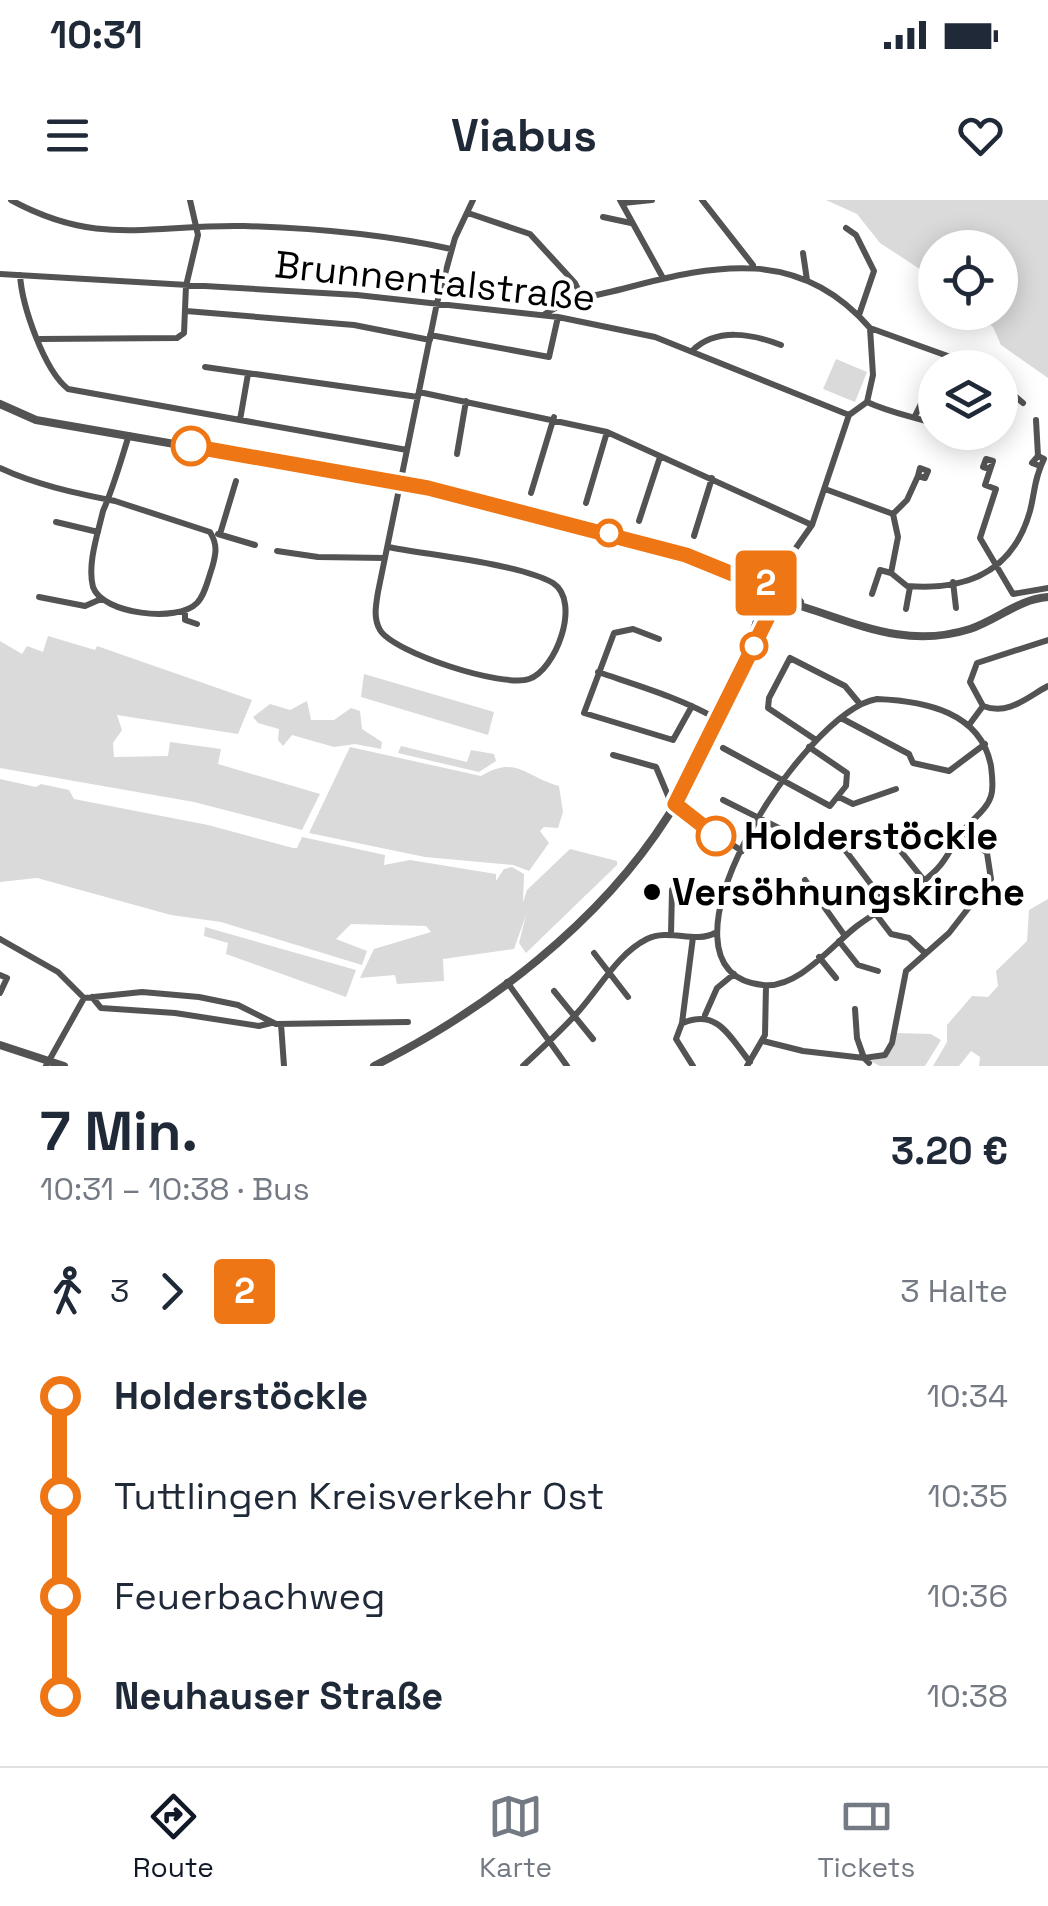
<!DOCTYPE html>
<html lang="de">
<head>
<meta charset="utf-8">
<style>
  body { margin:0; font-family:"Space Grotesk",sans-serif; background:#f2f2f3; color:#1f2937; height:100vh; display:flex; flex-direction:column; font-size:38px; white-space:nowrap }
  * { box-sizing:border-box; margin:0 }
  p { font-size:32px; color:#747a83 }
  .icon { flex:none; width:55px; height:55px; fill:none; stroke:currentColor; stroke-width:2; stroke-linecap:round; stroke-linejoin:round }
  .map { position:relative; height:866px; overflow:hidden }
  .details { display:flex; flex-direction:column; background:#fff; flex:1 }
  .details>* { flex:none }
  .badge { padding:0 20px; border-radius:8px; font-size:35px; line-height:65px }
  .tools { position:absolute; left:918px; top:30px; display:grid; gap:20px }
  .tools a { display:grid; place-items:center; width:100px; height:100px; border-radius:50%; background:#fff; box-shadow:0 5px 25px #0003; font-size:50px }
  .map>.badge { position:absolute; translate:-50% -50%; box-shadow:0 0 0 5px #fff }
  .legs { display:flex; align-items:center; gap:15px; height:110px; padding:0 40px; font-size:32px }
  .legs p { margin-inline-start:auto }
  .summary { display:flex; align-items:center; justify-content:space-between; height:170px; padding:0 40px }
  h1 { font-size:55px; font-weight:700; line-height:75px }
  ul { padding:0 40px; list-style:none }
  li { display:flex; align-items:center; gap:35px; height:100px; font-size:38px }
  li i { display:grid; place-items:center; width:15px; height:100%; margin:0 12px; background:currentColor }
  li i::after { content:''; width:25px; height:25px; margin:-12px; border:8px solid; border-radius:50%; background:#fff }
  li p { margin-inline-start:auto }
  li:first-child i { background:linear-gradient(#0000 50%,currentColor 0) }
  li:last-child i { background:linear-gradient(currentColor 50%,#0000 0) }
  .status { display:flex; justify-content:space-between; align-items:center; height:70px; padding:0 50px; background:#fff; direction:ltr }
  .status svg { height:28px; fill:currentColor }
  header { display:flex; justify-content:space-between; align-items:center; height:130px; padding:0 40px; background:#fff; font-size:45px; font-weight:700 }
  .tab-bar { display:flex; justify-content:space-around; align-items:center; height:140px; border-top:2px solid #e0e1e3; background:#fff; font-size:28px; color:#747a83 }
  .tab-bar a { display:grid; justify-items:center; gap:5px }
  .tab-bar .active { color:#111827 }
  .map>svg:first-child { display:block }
</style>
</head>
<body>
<div class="status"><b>10:31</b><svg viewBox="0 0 49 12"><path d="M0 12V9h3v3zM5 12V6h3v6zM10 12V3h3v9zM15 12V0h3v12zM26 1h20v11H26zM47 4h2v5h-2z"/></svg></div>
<header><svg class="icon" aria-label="menu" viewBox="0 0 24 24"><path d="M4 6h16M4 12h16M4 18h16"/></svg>Viabus<svg class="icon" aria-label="heart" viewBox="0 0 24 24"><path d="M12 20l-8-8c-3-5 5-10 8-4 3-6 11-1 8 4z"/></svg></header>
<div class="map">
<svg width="1048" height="866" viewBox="0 0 1048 866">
  <rect width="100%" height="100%" fill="#fff"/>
  <!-- green -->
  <path fill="#dadada" d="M 826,0 L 1048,0 L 1048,178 L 1001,145 L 993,127 L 976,113 L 1000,112 L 1000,48 L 935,48 L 935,79 L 880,43 L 857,14 Z
    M 836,159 L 867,172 L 855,202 L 823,189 Z
    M 48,436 L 95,450 L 97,446 L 252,500 L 238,534 L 117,515 L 122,530 L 113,543 L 114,557 L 168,556 L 170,542 L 221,549 L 218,564 L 320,594 L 302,630 L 194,602 L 0,568 L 0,441 L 22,454 L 27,446 L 43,452 Z
    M 364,474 L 494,512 L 488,535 L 361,497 Z
    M 307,501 L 311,520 L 334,520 L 351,508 L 360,511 L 362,529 L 382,542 L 381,549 L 355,544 L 334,547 L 292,535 L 283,546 L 278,540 L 279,529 L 258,523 L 253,517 L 270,504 L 290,510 Z
    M 401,546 L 467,562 L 471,550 L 494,554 L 496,561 L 479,572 L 398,553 Z
    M 350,547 L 481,576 C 516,555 524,576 559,586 L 563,612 L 558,628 L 544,627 L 540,631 L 549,643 L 529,671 L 513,665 L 425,657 L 309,633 Z
    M 0,579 L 36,587 L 41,584 L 69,590 L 74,599 L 208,625 L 293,648 L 297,648 L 302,637 L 385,655 L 384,665 L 410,660 L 496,674 L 496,681 L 504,669 L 512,667 L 524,674 L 523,702 L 527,690 L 570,649 L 617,661 L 617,665 L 526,753 L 519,743 L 526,715 L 514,749 L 443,759 L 444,781 L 397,784 L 395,775 L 360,778 L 374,749 L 431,732 L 426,726 L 351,724 L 336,739 L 367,751 L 362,765 L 221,722 L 171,715 L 37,678 L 0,682 Z
    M 1048,699 L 1048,866 L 979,866 L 980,857 L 971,851 L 959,866 L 933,866 L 947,842 L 947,825 L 972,796 L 988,797 L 998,786 L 996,771 L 1027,741 L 1029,710 Z
    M 205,727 L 356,770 L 346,797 L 226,754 L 228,743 L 204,736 Z
    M 896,833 L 931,834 L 941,840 L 925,866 L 880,866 L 870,861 L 886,857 Z"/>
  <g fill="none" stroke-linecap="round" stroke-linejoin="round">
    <!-- minor -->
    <path stroke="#535353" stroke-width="6" d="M 11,0 C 99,48 152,24 244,26 C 314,28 383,34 451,49
      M 620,0 L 663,78
      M 702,0 L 753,65
      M 623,3 L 652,0
      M 468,13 L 530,34 L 575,83 L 583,99
      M 603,17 L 631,23
      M 846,28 L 856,35 L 874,71 L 859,115
      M 803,53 L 807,80
      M 0,74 L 357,95 L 558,117 L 655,137 L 849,215
      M 20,75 C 22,106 44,170 68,189 L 407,250
      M 186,111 L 354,125 L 430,140
      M 545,114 C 567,99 600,95 626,88 C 716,64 800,47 870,128 L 873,175 L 867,202
      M 870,128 L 981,168
      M 430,135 L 549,157 L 558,117
      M 40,139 L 177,138 L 184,133 L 186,86 L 198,35 L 190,0
      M 692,151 C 716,127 753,134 781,145
      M 205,167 L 418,197
      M 1000,183 L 1023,203
      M 419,192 L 607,232 L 812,325
      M 867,202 C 891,213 911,216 935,224
      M 915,216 L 935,175
      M 240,220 L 248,174
      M 1036,220 L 1038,256 L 1032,263 L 1040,266
      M 457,254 L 466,201
      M 0,268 C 36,285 76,293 115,301 L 210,332 C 218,345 216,354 212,368 C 208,379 205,395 197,403 C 178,423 102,414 93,387 C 87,364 98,333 103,311 C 114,286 121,260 129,235
      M 990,269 L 983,267 L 986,259 L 993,261 L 985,285 L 996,289 L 980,338 L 1013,394 L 1048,388
      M 825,289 L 893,314 L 898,337 L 891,373 L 907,386 C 967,391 1013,372 1030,311 C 1035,292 1034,279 1044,259 L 1038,256
      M 531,293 L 554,217
      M 586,303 L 607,232
      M 893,314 L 907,300 L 918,276 L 925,278 L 928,271 L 920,268 L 918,276
      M 639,321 L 660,257
      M 56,322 L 98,332
      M 218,334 L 255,345
      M 220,334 L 236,281
      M 694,336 L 712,278
      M 388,347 C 428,355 521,364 553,383 C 582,402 555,471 529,479 C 503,488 394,453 380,430 C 373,418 376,405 378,392 L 437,103 L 455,38 L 473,0
      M 277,351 L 318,357 L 385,358
      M 772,382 L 812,325 L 849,215 L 867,202
      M 953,382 L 956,408
      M 781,384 L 789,362
      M 872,394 L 880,370 L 891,373
      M 39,397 L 85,406 L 101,399
      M 906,409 L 910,387
      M 185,411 L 185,420 L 197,424
      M 659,439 L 633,429 L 614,433 L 584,513 L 673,540 L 692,506
      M 1048,440 L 977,463 L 970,482 L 983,506 C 1009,516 1027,497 1048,486
      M 598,472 C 639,486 681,498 719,520
      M 877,499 C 925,501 981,512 991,566 C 992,576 994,587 991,596 C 987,610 971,620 963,631 C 953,643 948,658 937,669 C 916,691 882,707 857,726 C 831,746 798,789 763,785 C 637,772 803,511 877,499 Z
      M 841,518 L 909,554 L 913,563 L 949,571 L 985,544
      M 969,525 L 983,506
      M 816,540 L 768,508 L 769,498 L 790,458 L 845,486 L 860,504
      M 723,548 L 830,606 L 846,586 L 847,573 L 809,547
      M 613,555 L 656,567 L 669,598 L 682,612 L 742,651
      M 839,597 L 853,604 L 896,589
      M 723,600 L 817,647
      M 839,642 L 886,704
      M 895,644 L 923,679
      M 805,680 L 845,736
      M 875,713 L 891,734 L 909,738 L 925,753
      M 671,734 L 672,690
      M 693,737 L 682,823 L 676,839 L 693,866
      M 0,739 L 58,772 L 84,798
      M 839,741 L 858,765 L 878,771
      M 594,753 L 628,797
      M 819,757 L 836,778
      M 0,775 L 7,778 L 0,793
      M 507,782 L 567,866
      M 554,791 L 593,839
      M 92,797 L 101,808 L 175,813 L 259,826 L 271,823
      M 855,809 L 857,838 L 864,858 L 885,855 L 892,843 L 906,771 L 949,733 L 991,679 L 987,653 L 962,631
      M 705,815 L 717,788 L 734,774
      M 683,823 C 717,808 730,837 750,862
      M 281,824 L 284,866
      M 763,841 L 803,851 L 864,858 L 869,863
      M 46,866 L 84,798 L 142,792 L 199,797 L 238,805 L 276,824 L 408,822
      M 523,866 C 542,848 561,831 578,812 C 600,788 617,754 647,739 C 669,728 695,744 715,733
      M 747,866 L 765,835 L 766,786"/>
    <!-- tertiary -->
    <path stroke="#535353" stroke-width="8" d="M 0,204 L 36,220 L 429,288 L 671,350 L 768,384
      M 774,405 L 783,401 C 848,418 900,451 970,429 C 997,420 1019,399 1048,397
      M 750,444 L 768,384 L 781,384 L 800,402
      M 0,845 L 64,866
      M 374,866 C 486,810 600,723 668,616 C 710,550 741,476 774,405"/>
  </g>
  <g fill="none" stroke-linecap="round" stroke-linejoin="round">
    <!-- line-1 casing -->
    <g stroke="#fff" stroke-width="22">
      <path id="line-1" d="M 191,246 L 428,288 L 686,355 L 740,377 L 781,384 L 785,397 L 774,405 L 675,604 L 716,636"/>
    </g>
    <!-- line-1 -->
    <use href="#line-1" stroke="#ee7614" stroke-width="15"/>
  </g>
  <!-- markers -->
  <g fill="#fff" stroke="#ee7614" stroke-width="5">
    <circle cx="191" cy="246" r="18"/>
    <circle cx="609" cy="333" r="12"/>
    <circle cx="754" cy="446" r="12"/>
    <circle cx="716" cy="636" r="18"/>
  </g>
  <circle fill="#000" stroke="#fff" stroke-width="4" cx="652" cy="692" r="10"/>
  <g text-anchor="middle" stroke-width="8" stroke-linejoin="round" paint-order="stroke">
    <!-- street labels -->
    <g font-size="38" fill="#000" stroke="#fff">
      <text transform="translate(435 81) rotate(6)" y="13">Brunnentalstraße</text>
    </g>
    <!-- stop labels -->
    <g font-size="38" font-weight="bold" fill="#000" stroke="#fff" text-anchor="start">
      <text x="744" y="649">Holderstöckle</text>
    </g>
    <!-- poi labels -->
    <g font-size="38" font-weight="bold" fill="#000" stroke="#fff" text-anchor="start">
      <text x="672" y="705">Versöhnungskirche</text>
    </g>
  </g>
</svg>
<div class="tools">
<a><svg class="icon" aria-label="locate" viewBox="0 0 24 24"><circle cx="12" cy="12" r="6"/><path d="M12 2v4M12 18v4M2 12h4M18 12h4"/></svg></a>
<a><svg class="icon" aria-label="layers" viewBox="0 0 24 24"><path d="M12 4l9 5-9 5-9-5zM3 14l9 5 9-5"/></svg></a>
</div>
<b class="badge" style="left:766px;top:383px;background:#ee7614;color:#fff">2</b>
</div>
<section class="details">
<div class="summary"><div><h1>7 Min.</h1><p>10:31 – 10:38 · Bus</p></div><b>3.20 €</b></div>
<div class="legs"><svg class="icon" aria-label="walk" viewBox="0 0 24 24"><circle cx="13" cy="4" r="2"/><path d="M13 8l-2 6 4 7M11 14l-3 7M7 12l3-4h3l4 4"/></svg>3<svg class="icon" aria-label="forward" viewBox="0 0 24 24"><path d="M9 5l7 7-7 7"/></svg><b class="badge" style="background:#ee7614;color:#fff">2</b><p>3 Halte</p></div>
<ul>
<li><i style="color:#ee7614"></i><b>Holderstöckle</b><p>10:34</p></li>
<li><i style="color:#ee7614"></i><span>Tuttlingen Kreisverkehr Ost</span><p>10:35</p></li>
<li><i style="color:#ee7614"></i><span>Feuerbachweg</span><p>10:36</p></li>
<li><i style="color:#ee7614"></i><b>Neuhauser Straße</b><p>10:38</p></li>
</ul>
</section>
<nav class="tab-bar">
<a class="active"><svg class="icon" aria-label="directions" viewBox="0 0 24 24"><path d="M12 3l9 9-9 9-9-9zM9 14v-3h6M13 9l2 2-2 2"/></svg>Route</a>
<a><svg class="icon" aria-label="map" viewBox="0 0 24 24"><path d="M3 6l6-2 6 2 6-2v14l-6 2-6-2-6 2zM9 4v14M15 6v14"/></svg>Karte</a>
<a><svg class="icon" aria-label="tickets" viewBox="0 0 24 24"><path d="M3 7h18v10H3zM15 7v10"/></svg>Tickets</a>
</nav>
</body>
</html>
